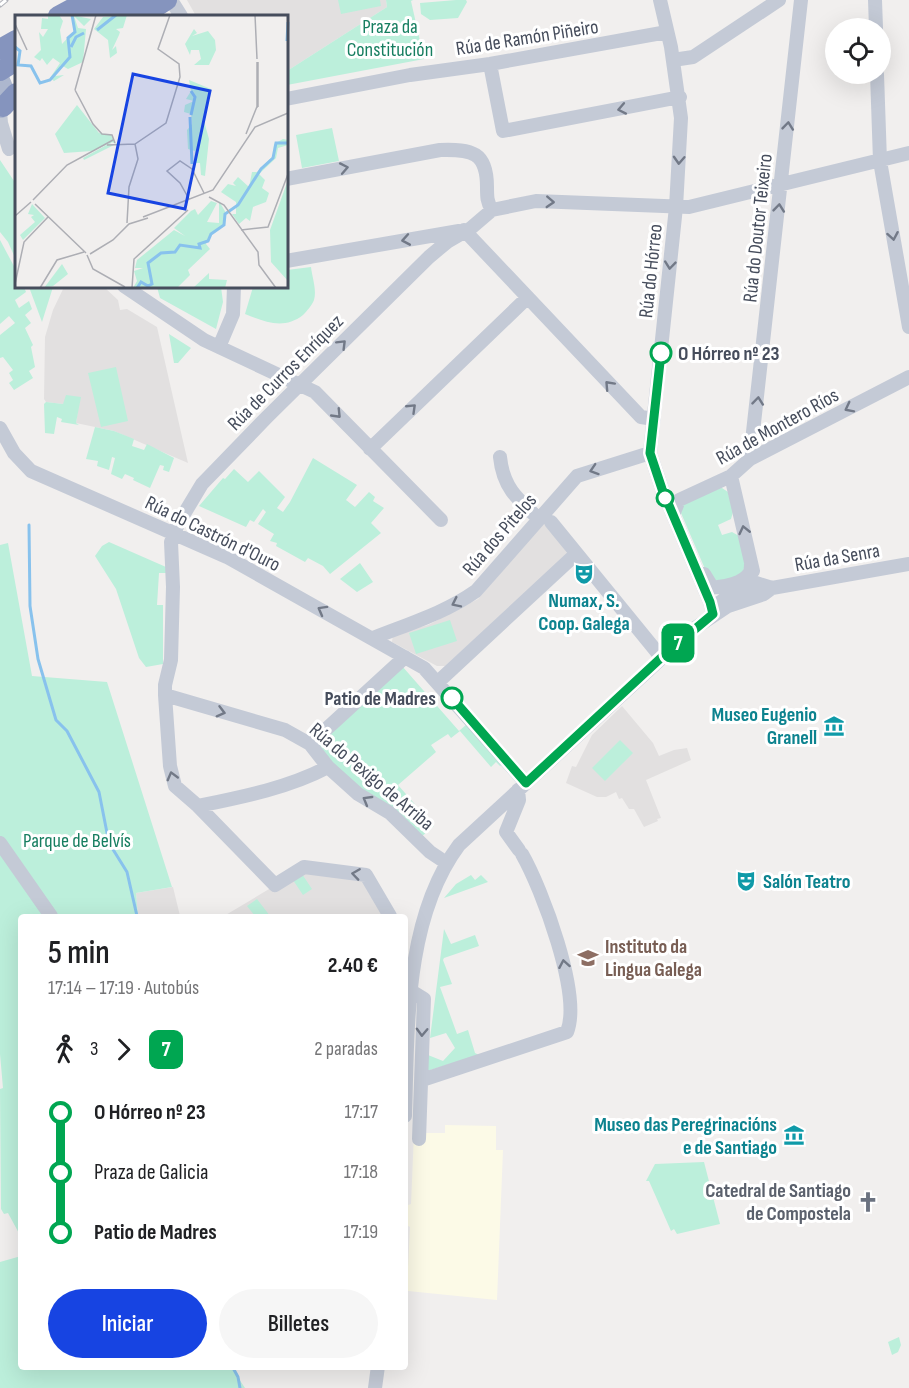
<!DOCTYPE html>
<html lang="es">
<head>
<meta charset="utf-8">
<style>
  body { margin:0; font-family:"Sofia Sans Condensed",sans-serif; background:#f6f6f6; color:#202124; height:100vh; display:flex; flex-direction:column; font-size:22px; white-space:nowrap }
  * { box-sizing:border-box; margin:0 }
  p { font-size:20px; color:#757577 }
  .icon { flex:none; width:33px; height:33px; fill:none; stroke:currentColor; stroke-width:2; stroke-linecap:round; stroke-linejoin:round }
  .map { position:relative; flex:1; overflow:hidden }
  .panel { position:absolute; left:18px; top:914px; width:390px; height:456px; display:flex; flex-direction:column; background:#fff; border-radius:6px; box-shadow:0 6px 24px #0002 }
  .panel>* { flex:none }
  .badge { padding:0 12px; border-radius:9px; font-size:21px; line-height:39px }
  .fabs { position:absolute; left:825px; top:18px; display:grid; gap:12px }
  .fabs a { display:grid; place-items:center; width:66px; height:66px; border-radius:50%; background:#fff; box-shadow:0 6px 24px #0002; font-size:30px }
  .map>.badge { position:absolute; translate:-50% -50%; box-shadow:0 0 0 3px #fff }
  .legs { display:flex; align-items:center; gap:9px; height:66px; padding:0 30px; font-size:20px }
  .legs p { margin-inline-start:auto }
  .summary { display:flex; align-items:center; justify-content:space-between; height:102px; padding:0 30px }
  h1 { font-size:33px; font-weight:600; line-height:45px }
  .cta { display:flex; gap:12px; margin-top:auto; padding:12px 30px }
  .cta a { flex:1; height:69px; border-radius:36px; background:#1744e2; color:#fff; font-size:24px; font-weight:600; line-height:69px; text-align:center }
  .cta a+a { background:#f6f6f6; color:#202124 }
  ul { padding:0 30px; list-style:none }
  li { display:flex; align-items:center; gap:21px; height:60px; font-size:22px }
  li i { display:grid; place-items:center; width:9px; height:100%; margin:0 8px; background:currentColor }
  li i::after { content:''; width:15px; height:15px; margin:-8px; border:4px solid; border-radius:50%; background:#fff }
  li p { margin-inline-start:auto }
  li:first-child i { background:linear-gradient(#0000 50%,currentColor 0) }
  li:last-child i { background:linear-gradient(currentColor 50%,#0000 0) }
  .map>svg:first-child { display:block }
</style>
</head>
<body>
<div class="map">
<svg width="909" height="1388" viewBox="0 0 909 1388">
  <rect width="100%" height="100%" fill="#f1efee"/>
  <!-- commercial -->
  <path fill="#fcfae7" d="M 445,1125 L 496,1126 L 496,1150 L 503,1150 L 497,1300 L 408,1291 L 407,1288 L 410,1227 L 408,1226 L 408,1205 L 411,1204 L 414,1133 L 445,1133 Z"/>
  <!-- education -->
  <path fill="#e2e0e0" d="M 187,0 L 386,0 L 387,7 L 287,71 L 286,16 L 196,16 Z
    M 64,287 L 104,287 L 118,300 L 120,310 L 127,309 L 157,327 L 188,463 L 114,431 L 76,423 L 80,397 L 63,404 L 46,402 L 44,399 L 45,337 L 53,310 Z
    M 544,522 L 568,554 L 445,666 L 437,666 L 392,642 L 393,634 L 428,625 L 478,599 Z
    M 622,706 L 653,743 L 659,756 L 674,750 L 687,748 L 691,760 L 646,780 L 661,818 L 657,819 L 658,821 L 644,827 L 634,809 L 629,809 L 622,798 L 619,799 L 616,792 L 606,797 L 597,797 L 566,783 L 572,766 L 576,767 L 592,735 Z
    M 306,867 L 366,876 L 388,916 L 224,916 Z
    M 173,887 L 180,916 L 138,916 L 136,893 Z"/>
  <!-- green -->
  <path fill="#bcefdb" d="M 338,0 L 380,0 L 381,6 L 341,14 Z
    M 386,0 L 413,0 L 411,1 L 420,41 L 423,41 L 424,59 L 287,85 L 287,71 L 387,7 Z
    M 456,0 L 466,0 L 467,2 L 458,18 L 430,20 L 421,14 L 420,3 Z
    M 332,128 L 339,161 L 302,168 L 296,135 Z
    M 0,160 L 16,184 L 16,260 L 8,242 L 0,232 Z
    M 0,240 L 16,270 L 16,286 L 24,287 L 26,292 L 15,300 L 19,308 L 29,301 L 32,309 L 25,315 L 31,323 L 25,328 L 33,345 L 31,347 L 35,367 L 29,371 L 33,378 L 14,390 L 9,383 L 13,380 L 9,373 L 13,370 L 3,357 L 0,358 L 0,335 L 15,323 L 9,316 L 0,324 Z
    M 311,267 C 312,277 317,290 314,300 C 312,305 307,311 303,315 C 284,330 265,322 245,314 L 253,287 L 286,286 L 287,270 Z
    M 29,287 L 53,287 L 42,322 Z
    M 157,287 L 221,287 L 223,302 L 216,329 L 160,298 Z
    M 169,334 L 191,348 L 178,363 L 174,363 Z
    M 116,367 L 128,421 L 101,427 L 88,373 Z
    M 66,395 L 81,397 L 76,423 L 79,425 L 61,422 L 62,419 L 57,417 L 54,434 L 45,433 L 44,404 L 46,402 L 63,404 Z
    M 95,427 L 114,431 L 134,439 L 132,446 L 144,450 L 147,444 L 174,458 L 169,472 L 163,470 L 164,466 L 160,465 L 150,488 L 133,480 L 134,478 L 125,474 L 122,479 L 111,474 L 115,458 L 112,457 L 109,470 L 97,466 L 98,461 L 86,459 Z
    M 313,458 L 357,485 L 346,500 L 355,507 L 369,492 L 375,497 L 373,501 L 384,508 L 371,523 L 381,533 L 330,574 L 323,566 L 308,558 L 305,562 L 276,546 L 277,543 L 270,541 L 274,534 L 258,524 L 266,512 L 263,509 L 254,522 L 250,520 L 246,527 L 199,506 L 223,478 L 225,479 L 234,469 L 248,482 L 259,471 L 285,497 L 277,508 L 283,512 L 290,502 Z
    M 719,486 L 728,492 L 733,512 L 731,519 L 718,525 L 722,535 L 732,532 L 739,536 L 746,562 L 742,574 L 718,584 L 708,576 L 681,513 L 683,505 Z
    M 109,542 L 166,567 L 166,573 L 159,573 L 157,605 L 163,605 L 163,664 L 146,667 L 139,658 L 116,589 L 95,556 L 102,546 Z
    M 8,543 L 32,676 L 107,682 L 172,887 L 136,893 L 138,916 L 21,916 L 21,1237 L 8,1213 L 4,1214 L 1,1209 L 0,1089 L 3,1088 L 0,1054 L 0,545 Z
    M 360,563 L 373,582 L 357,592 L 340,579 Z
    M 450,620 L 457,641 L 416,654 L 409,633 Z
    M 402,666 L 459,731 L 467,724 L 502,764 L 500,766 L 496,762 L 491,767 L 460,731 L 451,738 L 448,734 L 431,745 L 436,752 L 398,785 L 434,826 L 421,837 L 355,788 L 315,746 Z
    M 620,740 L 633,753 L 605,781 L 592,768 Z
    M 302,874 L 312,889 L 303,895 L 293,880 Z
    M 471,875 L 475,880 L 481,875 L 488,882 L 444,898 L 456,884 Z
    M 257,899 L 270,916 L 255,916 L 247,906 Z
    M 444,929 L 451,944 L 475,935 L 479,946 L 444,958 L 443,960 L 452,984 L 440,987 L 457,1034 L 468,1030 L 475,1053 L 479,1055 L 427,1071 L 428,1055 L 443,1061 L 455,1048 L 446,1033 L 430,1038 Z
    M 704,1162 L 720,1224 L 677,1234 L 674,1229 L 671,1231 L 649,1181 L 646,1181 L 655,1164 Z
    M 21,1256 L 21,1366 L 231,1367 L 245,1388 L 0,1388 L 0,1262 Z
    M 899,1337 L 901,1345 L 898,1352 L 892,1355 L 888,1342 Z"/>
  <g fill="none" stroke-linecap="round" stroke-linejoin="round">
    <!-- stream -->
    <path stroke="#88c2ed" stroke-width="3" d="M 29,525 L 30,606 L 38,659 L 56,720 L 67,731 L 99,792 L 109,843 L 127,872 L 137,916
      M 232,1366 L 238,1377 L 240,1388"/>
    <!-- minor -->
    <path stroke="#c4cad6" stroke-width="14" d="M 171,0 L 181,16
      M 660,0 L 671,47 L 681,118 L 676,207 L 650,453 L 662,489 L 710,602 L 713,614
      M 875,0 L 876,28
      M 673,60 L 693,57 L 779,0
      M 490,64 L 503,131 L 680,97
      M 877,74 L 880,161 L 909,327
      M 286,99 L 410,75 L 490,64 L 667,32
      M 0,112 L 1,123 L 9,149
      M 286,179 L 440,150 C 472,149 487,152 487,187 C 487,197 487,202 492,210
      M 464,230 L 641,417 L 654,419
      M 286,261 L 459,231
      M 124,286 L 204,340 L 315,392 L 441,520
      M 219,347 L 233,314 L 234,286
      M 0,428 L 14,453 L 31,471 L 227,557 L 424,668 L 526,783
      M 370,449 L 527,298
      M 500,457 C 503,487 517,499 538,518
      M 750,459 L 801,0
      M 731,476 L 753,571
      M 673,515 L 679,500 L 731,476 L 750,459 L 909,377
      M 551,522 L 661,657
      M 704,574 L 712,587 C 723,588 745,583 750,572 C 751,569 751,565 751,562
      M 719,603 L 732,594 L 756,583 L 772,588 L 909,564
      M 373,638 C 408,624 445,613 476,591 L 577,476 L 650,453
      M 438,682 L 576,554
      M 165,695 L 285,730 L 310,744 L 328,767 L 358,794 L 390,813 L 430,852 L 445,862
      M 310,744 L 405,657
      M 518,790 L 519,800 L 506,832 L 519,850
      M 198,806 C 242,797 288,788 328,767
      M 0,843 L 51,916
      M 390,916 L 366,875 L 304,867 L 275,885 L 198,806 L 175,786 L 170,766 L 165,695 L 165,685 L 171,660 L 173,587 L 171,542 L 178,524 L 202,484 L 267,417 L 429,257 L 447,242 L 471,228 L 492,210 L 536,201 L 689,207 L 909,153
      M 411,991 L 424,999 L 419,1139
      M 422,1080 L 567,1032 C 582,995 542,889 522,854
      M 405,1116 C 408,1028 404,919 459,845 L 692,630 L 728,606 L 764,594 L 772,588
      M 375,1388 L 378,1366"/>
    <!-- major -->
    <path stroke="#adb7ce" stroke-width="16" d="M 0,75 L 7,92 L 1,110"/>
    <!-- highway -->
    <path stroke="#8594be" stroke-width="20" d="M 58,16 L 88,0
      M 90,16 L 117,0
      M 114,16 L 142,0
      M 142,16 L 167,0
      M 0,49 L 16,40
      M 0,71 L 16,61
      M 3,107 L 16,93"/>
    <!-- rail casing -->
    <g stroke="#b0b2b9" stroke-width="5">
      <path id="rail" d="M 0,5 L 6,0"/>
    </g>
    <!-- rail -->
    <use href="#rail" stroke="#fff" stroke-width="3" stroke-dasharray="9" stroke-linecap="butt"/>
  </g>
  <!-- one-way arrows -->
  <defs><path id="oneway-chevron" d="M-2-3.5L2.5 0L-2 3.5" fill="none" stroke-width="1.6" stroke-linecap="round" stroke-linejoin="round" transform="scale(1.5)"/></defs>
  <g stroke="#727987">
    <use href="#oneway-chevron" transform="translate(622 109) rotate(169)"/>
    <use href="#oneway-chevron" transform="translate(788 126) rotate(-84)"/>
    <use href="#oneway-chevron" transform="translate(679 160) rotate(93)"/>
    <use href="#oneway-chevron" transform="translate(344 168) rotate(-11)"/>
    <use href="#oneway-chevron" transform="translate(550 202) rotate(3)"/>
    <use href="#oneway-chevron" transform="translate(779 208) rotate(-84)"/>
    <use href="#oneway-chevron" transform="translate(893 236) rotate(80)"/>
    <use href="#oneway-chevron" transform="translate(406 240) rotate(170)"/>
    <use href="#oneway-chevron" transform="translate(670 265) rotate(96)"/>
    <use href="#oneway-chevron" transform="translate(342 344) rotate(-45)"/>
    <use href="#oneway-chevron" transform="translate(609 385) rotate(-133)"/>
    <use href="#oneway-chevron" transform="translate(758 401) rotate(-84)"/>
    <use href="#oneway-chevron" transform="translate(412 408) rotate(-44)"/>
    <use href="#oneway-chevron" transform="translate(849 408) rotate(153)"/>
    <use href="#oneway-chevron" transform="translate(337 414) rotate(46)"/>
    <use href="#oneway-chevron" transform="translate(594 470) rotate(162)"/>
    <use href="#oneway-chevron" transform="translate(744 530) rotate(-103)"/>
    <use href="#oneway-chevron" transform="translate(456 603) rotate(154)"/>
    <use href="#oneway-chevron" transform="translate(322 610) rotate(-151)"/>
    <use href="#oneway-chevron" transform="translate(221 712) rotate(15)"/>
    <use href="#oneway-chevron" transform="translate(172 776) rotate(-105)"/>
    <use href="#oneway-chevron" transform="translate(367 800) rotate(-150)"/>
    <use href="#oneway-chevron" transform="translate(356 874) rotate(-172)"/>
    <use href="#oneway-chevron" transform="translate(564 964) rotate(-100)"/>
    <use href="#oneway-chevron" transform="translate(422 1032) rotate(92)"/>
  </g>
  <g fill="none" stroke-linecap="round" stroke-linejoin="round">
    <!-- line-1 casing -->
    <g stroke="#fff" stroke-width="14">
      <path id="line-1" d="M 452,698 L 526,783 L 663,656 L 713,614 L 710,602 L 662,489 L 650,453 L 661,353"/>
    </g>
    <!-- line-1 -->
    <use href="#line-1" stroke="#00a651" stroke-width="9"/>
  </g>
  <!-- icons -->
  <defs>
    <g id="theatre-bare" transform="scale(1.62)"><path d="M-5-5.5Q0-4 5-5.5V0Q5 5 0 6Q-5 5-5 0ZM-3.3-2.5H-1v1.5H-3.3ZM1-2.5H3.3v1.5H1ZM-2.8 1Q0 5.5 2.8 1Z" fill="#0f9aa8" stroke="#fff" stroke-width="2.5" paint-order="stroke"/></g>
    <g id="museum-bare" transform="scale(1.62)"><path d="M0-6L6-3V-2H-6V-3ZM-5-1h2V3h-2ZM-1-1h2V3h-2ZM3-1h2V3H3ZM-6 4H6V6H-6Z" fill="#0f9aa8" stroke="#fff" stroke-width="2.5" paint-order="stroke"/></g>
    <g id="university-bare" transform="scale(1.62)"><path d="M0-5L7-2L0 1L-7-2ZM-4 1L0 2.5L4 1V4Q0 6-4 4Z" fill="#8d6e63" stroke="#fff" stroke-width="2.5" paint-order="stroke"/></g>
    <g id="church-bare" transform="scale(1.62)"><path d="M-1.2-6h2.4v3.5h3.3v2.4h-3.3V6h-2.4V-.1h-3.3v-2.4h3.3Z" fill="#6b7280" stroke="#fff" stroke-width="2.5" paint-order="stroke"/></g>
  </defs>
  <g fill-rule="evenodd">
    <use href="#theatre-bare" x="584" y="574"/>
    <use href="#museum-bare" x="834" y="726"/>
    <use href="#theatre-bare" x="746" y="881"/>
    <use href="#university-bare" x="588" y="958"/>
    <use href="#museum-bare" x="794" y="1135"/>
    <use href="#church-bare" x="868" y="1202"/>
  </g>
  <!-- markers -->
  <g fill="#fff" stroke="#00a651" stroke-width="3">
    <circle cx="661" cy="353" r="10"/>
    <circle cx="665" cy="498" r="8"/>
    <circle cx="452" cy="698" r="10"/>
  </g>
  <g text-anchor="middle" stroke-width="6" stroke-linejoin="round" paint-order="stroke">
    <!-- park labels -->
    <g font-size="20" fill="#167e60" stroke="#fff">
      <text x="390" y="33">Praza da<tspan x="390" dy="23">Constitución</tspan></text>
      <text x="77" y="847">Parque de Belvís</text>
    </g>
    <!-- street labels -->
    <g font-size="20" fill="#464d5c" stroke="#fff">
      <text transform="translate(527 37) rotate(-9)" y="7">Rúa de Ramón Piñeiro</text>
      <text transform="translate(757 228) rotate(-84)" y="7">Rúa do Doutor Teixeiro</text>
      <text transform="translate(650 271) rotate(-84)" y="7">Rúa do Hórreo</text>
      <text transform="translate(285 372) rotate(-45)" y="7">Rúa de Curros Enríquez</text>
      <text transform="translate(777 426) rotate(-29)" y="7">Rúa de Montero Ríos</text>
      <text transform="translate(213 533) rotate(26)" y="7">Rúa do Castrón d'Ouro</text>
      <text transform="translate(499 534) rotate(-49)" y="7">Rúa dos Pitelos</text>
      <text transform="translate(837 557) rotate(-10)" y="7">Rúa da Senra</text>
      <text transform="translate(372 776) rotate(40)" y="7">Rúa do Pexigo de Arriba</text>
    </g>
    <!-- stop labels -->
    <g font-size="20" font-weight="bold" fill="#464d5c" stroke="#fff" text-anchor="start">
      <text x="678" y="360">O Hórreo nº 23</text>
      <text x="436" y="705" text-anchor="end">Patio de Madres</text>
    </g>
    <!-- culture labels -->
    <g font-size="20" font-weight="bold" fill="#0d838f" stroke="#fff" text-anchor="end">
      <text x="584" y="607" text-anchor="middle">Numax, S.<tspan x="584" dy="23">Coop. Galega</tspan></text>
      <text x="817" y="721">Museo Eugenio<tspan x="817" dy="23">Granell</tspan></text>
      <text x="763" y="888" text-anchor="start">Salón Teatro</text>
      <text x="777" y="1131">Museo das Peregrinacións<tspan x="777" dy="23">e de Santiago</tspan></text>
    </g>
    <!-- education labels -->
    <g font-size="20" font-weight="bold" fill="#785e54" stroke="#fff" text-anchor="start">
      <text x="605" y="953">Instituto da<tspan x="605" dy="23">Lingua Galega</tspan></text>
    </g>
    <!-- worship labels -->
    <g font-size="20" font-weight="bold" fill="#5b616d" stroke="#fff" text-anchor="end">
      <text x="851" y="1197">Catedral de Santiago<tspan x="851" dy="23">de Compostela</tspan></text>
    </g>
  </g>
  <!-- overview -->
  <g transform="translate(15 15)">
    <rect width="273" height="273" fill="#f1efee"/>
    <path d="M 33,0 L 44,0 L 48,6 L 45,15 L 47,29 L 59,16 L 57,0 L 76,4 L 69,11 L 59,1 L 63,13 L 71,14 L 68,47 L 53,54 L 46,50 L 40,61 L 49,60 L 39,66 L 35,63 L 45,48 L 38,43 L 32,50 L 27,43 L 25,46 L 19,42 L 26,35 L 24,17 L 28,22 L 33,14 L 26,14 L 27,3 L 33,4 ZM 112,0 L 108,13 L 101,14 L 105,17 L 104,20 L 97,35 L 101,31 L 102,38 L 95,43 L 93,25 L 79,14 L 88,2 ZM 179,14 L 182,18 L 177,21 L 193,16 L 200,25 L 201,35 L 194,50 L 179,50 L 186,44 L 184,35 L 176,35 L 175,40 L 170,29 ZM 174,65 L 196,74 L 189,106 L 194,124 L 190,161 L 186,160 L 185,148 L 179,148 L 180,136 L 173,134 L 172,115 L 177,109 L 176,99 L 169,97 L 170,90 L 179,86 L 171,84 L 176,76 ZM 62,90 L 84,118 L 96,120 L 101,129 L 97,127 L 94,130 L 99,130 L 69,145 L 68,143 L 95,128 L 77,136 L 49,138 L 40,119 ZM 268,124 L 273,125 L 273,130 L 263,133 L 261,143 L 244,159 L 250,165 L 247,173 L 254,178 L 251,187 L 238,192 L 235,206 L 231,203 L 224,209 L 217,199 L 221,199 L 221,187 L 206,177 L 213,169 L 221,171 L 218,168 L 223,162 L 234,172 L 237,157 L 242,157 L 258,141 L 259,129 ZM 273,165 L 273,266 L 256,247 L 255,215 ZM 196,186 L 202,188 L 192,207 L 204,208 L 204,186 L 211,198 L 209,210 L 196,218 L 191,229 L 195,234 L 173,255 L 175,260 L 162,273 L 118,273 L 122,266 L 119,256 L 128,253 L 120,253 L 122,245 L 159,215 L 170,221 L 159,213 L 176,196 L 180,194 L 183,200 ZM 17,189 L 30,203 L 8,225 L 5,220 L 20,207 L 16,202 L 19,200 L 13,199 ZM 47,249 L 53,259 L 38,271 L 29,273 ZM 194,258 L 194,264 L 212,265 L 210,273 L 178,273 Z" fill="#bcefdb"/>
    <path fill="none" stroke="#88c2ed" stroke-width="3" d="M 82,15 L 101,0M 272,26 L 273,7M 0,32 L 5,36 L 3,50 L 16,51 L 25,68 L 35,65 L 55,42 L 53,23 L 60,17 L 57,0M 56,32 L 61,22 L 69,18M 176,100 L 180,82 L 176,76M 175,102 L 177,149M 122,273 L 126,267 L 133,271 L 137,269 L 133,248 L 146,238 L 160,237 L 165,230 L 185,233 L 184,229 L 193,226 L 196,219 L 209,210 L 210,199 L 223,190 L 246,154 L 258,143 L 261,128 L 273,128"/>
    <path fill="none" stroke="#adaeb4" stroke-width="1.5" d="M 240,0 L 242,44M 0,9 L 12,35M 242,47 L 242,93M 243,47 L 243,92M 60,75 L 78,109 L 87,119 L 97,120 L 100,128M 60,75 L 81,0M 231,119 L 243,89M 92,130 L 120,129 L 151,108 L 165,62 L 164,49 L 143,34 L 155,0M 194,182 L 209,190 L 243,237 L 244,250 L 261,273M 174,184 L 165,168 L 152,156 L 165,146 L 177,154 L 189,178M 18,185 L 52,150 L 98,125M 20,189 L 71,238M 0,201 L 16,187M 128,202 L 198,175 L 240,112 L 273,98M 112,208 L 114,172 L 123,144 L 120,129M 226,215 L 253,212 L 273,159M 75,239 L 98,225 L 114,209 L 133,203M 72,240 L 78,254 L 110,272M 0,269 L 9,227 L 33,202M 25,273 L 42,245 L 69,237M 117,273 L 119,244 L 173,195"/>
    <path fill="#1744e2" fill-opacity="0.15" stroke="#1744e2" stroke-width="3" d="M 118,59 L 195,76 L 170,194 L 93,178 Z"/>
    <rect width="273" height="273" fill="none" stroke="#464d5c" stroke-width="3"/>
  </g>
</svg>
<div class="fabs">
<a><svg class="icon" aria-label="locate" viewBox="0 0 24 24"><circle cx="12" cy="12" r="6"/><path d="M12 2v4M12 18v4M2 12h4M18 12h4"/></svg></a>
</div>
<b class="badge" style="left:678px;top:643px;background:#00a651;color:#fff">7</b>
<section class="panel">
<div class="summary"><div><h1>5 min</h1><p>17:14 – 17:19 · Autobús</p></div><b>2.40 €</b></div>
<div class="legs"><svg class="icon" aria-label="walk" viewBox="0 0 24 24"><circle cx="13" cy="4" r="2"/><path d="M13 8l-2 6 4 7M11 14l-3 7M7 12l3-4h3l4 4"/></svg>3<svg class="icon" aria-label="forward" viewBox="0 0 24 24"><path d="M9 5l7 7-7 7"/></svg><b class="badge" style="background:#00a651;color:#fff">7</b><p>2 paradas</p></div>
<ul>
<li><i style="color:#00a651"></i><b>O Hórreo nº 23</b><p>17:17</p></li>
<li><i style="color:#00a651"></i><span>Praza de Galicia</span><p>17:18</p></li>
<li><i style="color:#00a651"></i><b>Patio de Madres</b><p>17:19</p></li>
</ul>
<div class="cta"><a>Iniciar</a><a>Billetes</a></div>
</section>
</div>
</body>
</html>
